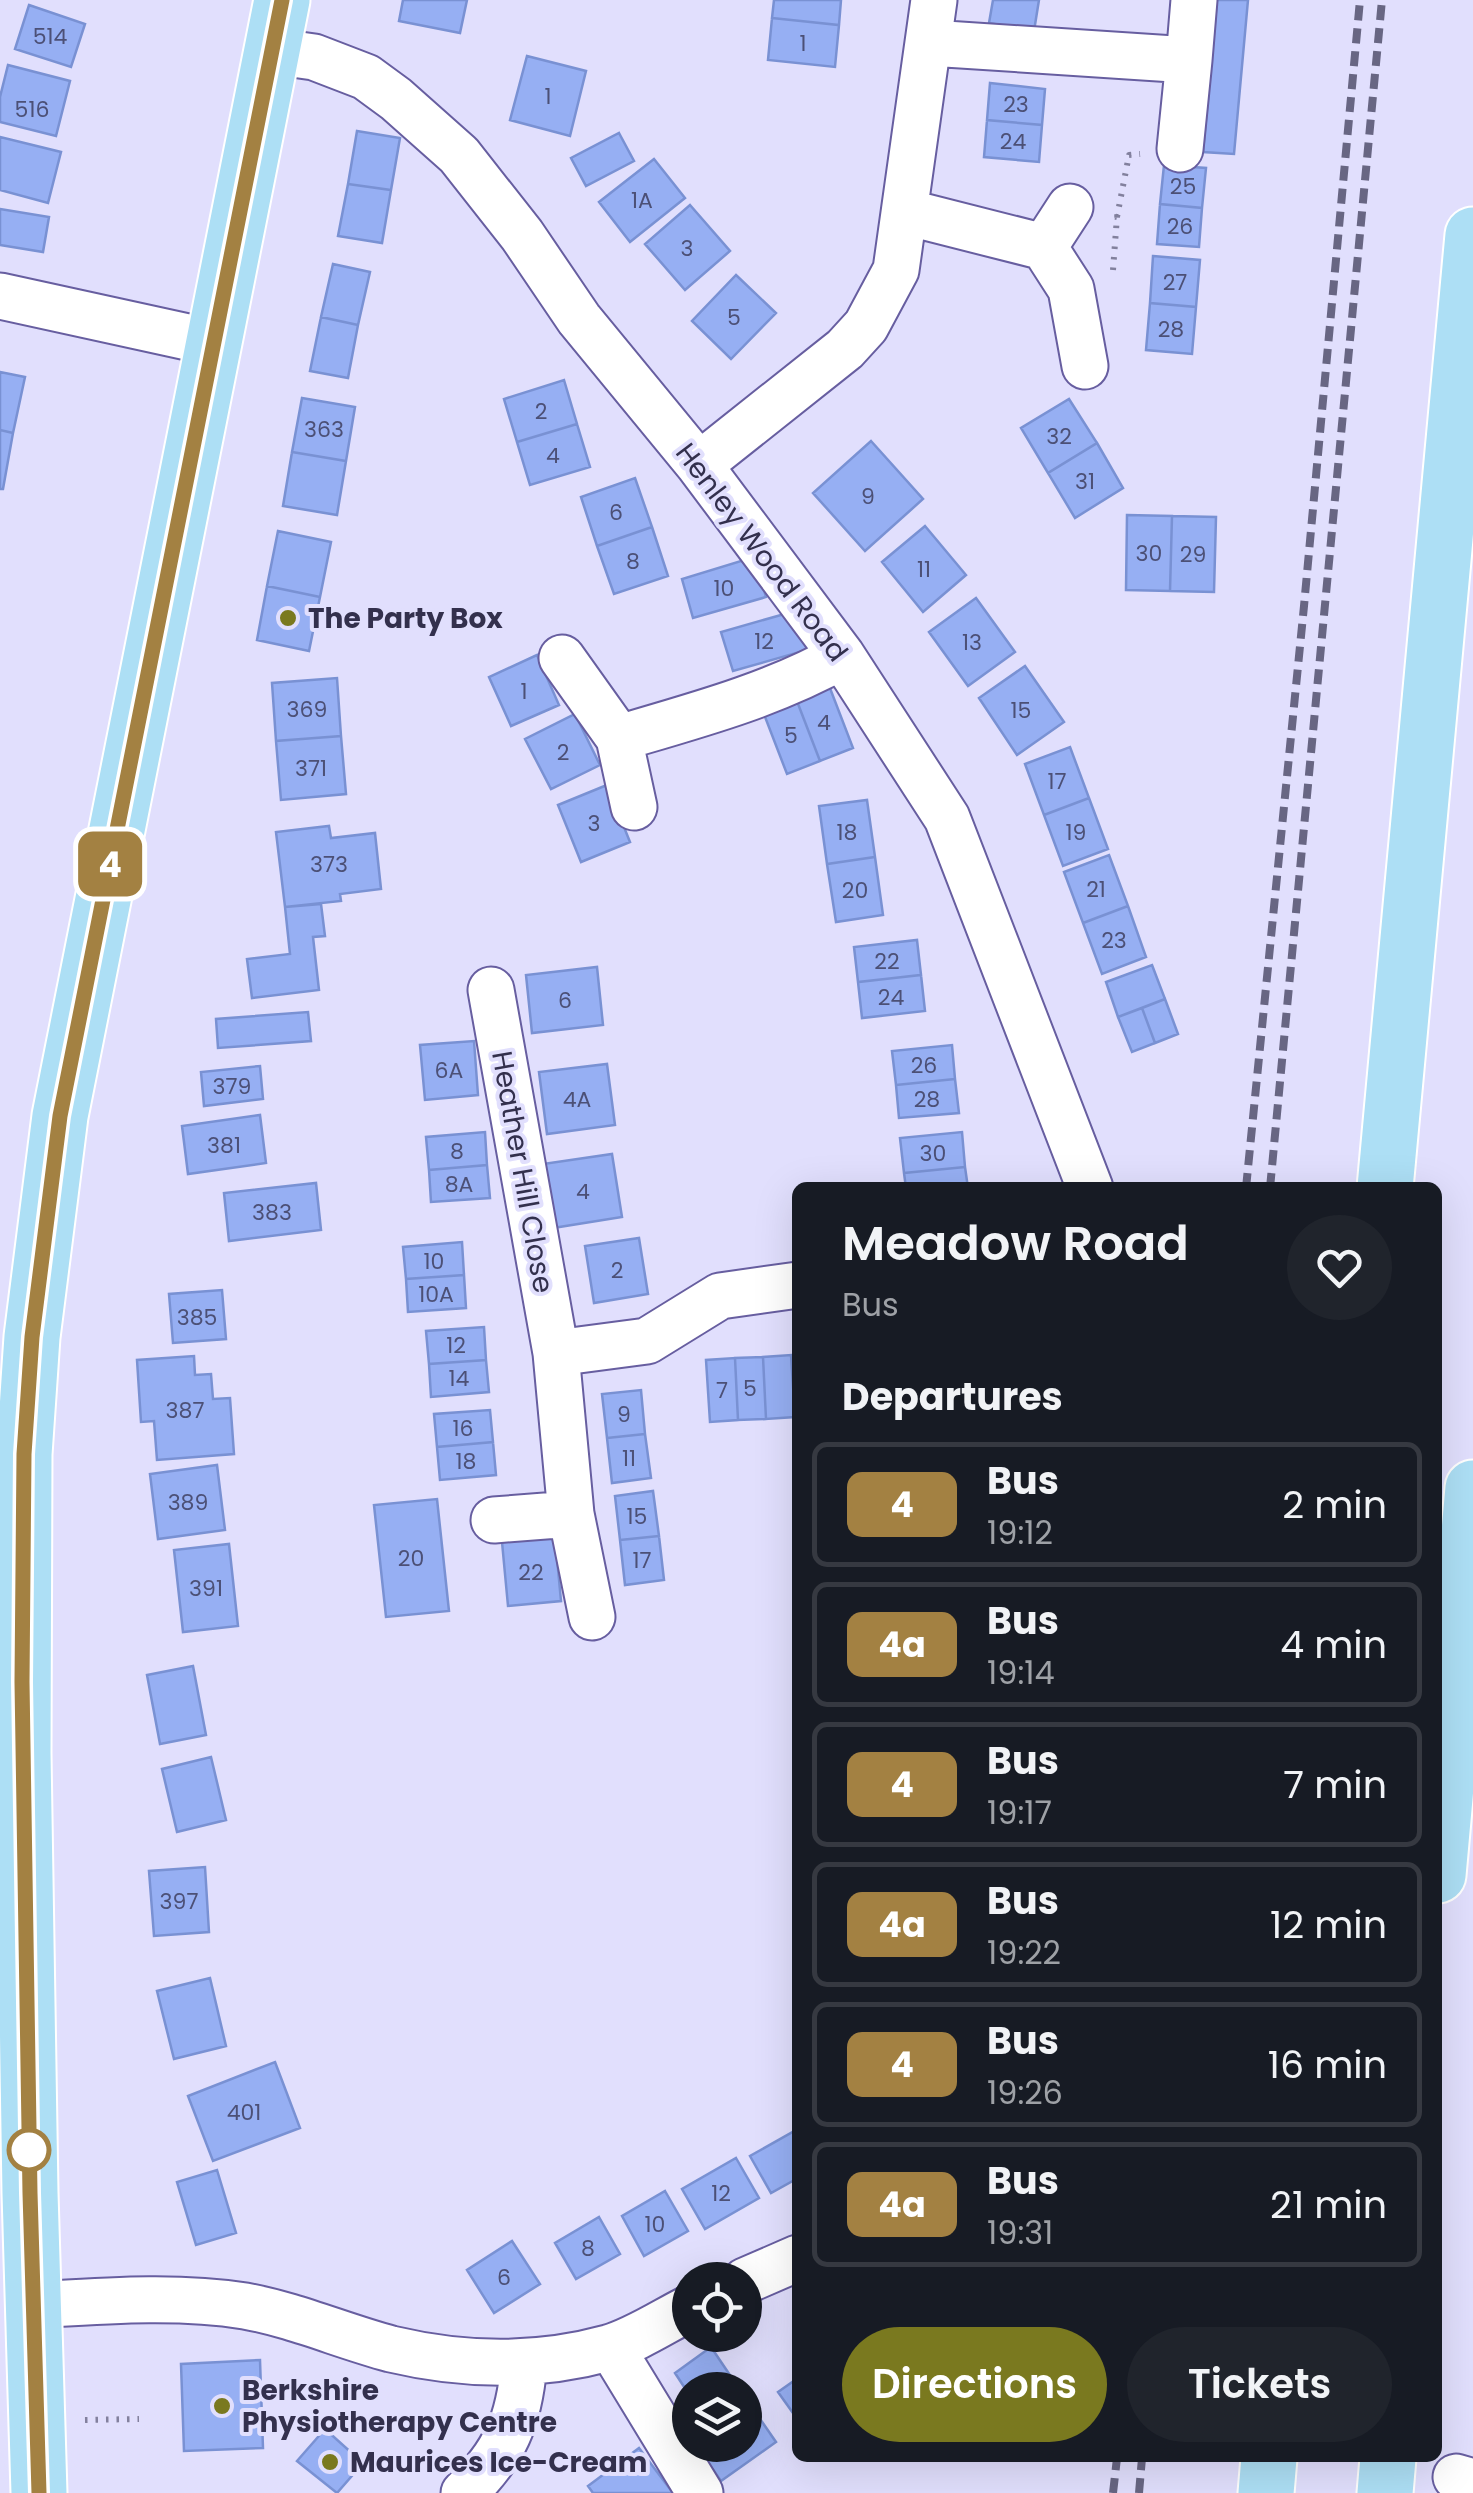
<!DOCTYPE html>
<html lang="en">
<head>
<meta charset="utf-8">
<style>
  body { margin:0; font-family:Poppins,sans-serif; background:#20242c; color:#f1f3f6; height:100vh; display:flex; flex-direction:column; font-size:38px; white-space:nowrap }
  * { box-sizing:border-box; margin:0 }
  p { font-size:32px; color:#9ea1a6 }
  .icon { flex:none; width:55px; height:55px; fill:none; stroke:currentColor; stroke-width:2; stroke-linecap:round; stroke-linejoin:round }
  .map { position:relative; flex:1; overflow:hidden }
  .details { position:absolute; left:792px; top:1182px; width:650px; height:1280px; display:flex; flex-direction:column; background:#171b24; border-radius:15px; box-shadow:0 10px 40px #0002 }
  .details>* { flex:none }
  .badge { padding:0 20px; border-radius:15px; font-size:35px; line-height:65px }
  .buttons { position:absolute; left:672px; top:2262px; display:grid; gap:20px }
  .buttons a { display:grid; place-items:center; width:90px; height:90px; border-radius:50%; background:#171b24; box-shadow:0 10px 40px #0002; font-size:50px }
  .map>.badge { position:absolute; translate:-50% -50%; box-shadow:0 0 0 5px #fff }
  h2 { padding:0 50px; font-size:38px; line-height:90px }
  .round { display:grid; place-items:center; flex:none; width:105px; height:105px; border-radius:52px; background:#20242c }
  .headline { display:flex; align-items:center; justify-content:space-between; height:170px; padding:0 50px }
  h1 { font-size:48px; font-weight:600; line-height:75px }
  .action { display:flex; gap:20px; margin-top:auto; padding:20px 50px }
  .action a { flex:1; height:115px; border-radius:60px; background:#7a791f; color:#fff; font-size:40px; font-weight:600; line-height:115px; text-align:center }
  .action a+a { background:#20242c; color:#f1f3f6 }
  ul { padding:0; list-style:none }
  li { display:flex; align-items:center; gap:30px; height:125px; margin:0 20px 15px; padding:0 30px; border:5px solid #363941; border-radius:15px }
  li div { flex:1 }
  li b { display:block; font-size:38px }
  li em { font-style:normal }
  li .badge { min-width:110px; font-weight:700; text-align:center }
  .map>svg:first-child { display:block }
</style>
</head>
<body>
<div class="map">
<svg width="1473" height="2493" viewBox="0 0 1473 2493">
  <rect width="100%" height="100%" fill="#e1dffd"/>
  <!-- building -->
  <path fill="#96aff3" stroke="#7991d3" stroke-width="2.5" d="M 403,0 L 467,0 L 460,33 L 399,21 Z
    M 774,0 L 841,0 L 839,25 L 772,18 Z
    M 993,0 L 1039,0 L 1034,31 L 989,23 Z
    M 1217,0 L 1248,0 L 1234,154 L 1203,152 Z
    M 29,5 L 85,24 L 71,67 L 15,49 Z
    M 772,18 L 839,25 L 835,67 L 768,60 Z
    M 527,56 L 586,71 L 570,136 L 510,120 Z
    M 8,65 L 70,81 L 56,136 L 0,122 L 0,97 Z
    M 990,83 L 1045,89 L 1042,125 L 987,120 Z
    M 987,120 L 1042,125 L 1039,162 L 984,157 Z
    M 357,131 L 400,138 L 391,190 L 348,184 Z
    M 619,133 L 634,161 L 586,186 L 571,158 Z
    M 0,137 L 61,152 L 48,203 L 0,190 Z
    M 654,159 L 685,198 L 630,242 L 599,202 Z
    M 1164,165 L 1206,168 L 1202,208 L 1160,204 Z
    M 348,184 L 391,190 L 382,243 L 338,236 Z
    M 1160,204 L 1202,208 L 1199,247 L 1157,244 Z
    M 690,205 L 730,251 L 685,290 L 645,244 Z
    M 0,209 L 49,217 L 43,252 L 0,245 Z
    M 1153,256 L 1200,260 L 1196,307 L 1150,303 Z
    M 333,264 L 370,272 L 358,325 L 321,317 Z
    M 736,275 L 776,313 L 731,359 L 692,321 Z
    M 1150,303 L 1196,307 L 1192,354 L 1146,350 Z
    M 321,317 L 358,325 L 348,378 L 310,371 Z
    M 0,372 L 25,377 L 13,433 L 0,430 Z
    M 564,380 L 577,424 L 517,442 L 504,399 Z
    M 302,398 L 355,407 L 346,461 L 292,452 Z
    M 1069,399 L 1097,443 L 1048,473 L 1021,428 Z
    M 577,424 L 590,467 L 530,485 L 517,442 Z
    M 0,430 L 13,433 L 3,489 L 0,489 Z
    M 871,441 L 923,499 L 865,551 L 813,493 Z
    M 1097,443 L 1123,488 L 1075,518 L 1048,473 Z
    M 292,452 L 346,461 L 337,515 L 283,506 Z
    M 635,478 L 652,527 L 597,546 L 581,497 Z
    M 1127,515 L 1172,516 L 1170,591 L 1126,590 Z
    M 1172,516 L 1216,517 L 1214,592 L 1170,591 Z
    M 925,526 L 966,575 L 923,612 L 882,562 Z
    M 652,527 L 668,576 L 614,594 L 597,546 Z
    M 278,531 L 331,542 L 320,597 L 267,586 Z
    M 754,557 L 766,597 L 693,618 L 682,579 Z
    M 267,586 L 320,597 L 309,651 L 257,640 Z
    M 976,598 L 1015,652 L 968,686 L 929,632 Z
    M 795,611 L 807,650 L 733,671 L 721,632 Z
    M 537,655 L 559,705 L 511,726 L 489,677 Z
    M 1025,666 L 1064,722 L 1017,755 L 979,698 Z
    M 337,678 L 341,736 L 276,741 L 272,683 Z
    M 828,683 L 853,748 L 820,761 L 795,696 Z
    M 795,696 L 820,761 L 787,774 L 762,709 Z
    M 575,714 L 600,765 L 551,789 L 525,739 Z
    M 341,736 L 346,794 L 281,800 L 276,741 Z
    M 1070,747 L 1089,798 L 1044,815 L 1025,764 Z
    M 607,785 L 630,842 L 581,862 L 558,805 Z
    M 1089,798 L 1108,849 L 1063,866 L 1044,815 Z
    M 867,800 L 875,857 L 827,864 L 819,806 Z
    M 329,826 L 331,838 L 375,833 L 381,889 L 340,894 L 341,901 L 285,907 L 276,832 Z
    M 1109,855 L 1128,906 L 1083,923 L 1064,872 Z
    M 875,857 L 883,915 L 836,922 L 827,864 Z
    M 321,904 L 325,936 L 313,937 L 319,990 L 252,998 L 247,959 L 290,954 L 285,907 Z
    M 1128,906 L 1146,957 L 1102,974 L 1083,923 Z
    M 917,940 L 921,975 L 858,982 L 854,947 Z
    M 1152,965 L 1165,999 L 1118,1017 L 1106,982 Z
    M 597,967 L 603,1025 L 532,1033 L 526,975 Z
    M 921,975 L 925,1011 L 862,1018 L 858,982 Z
    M 1165,999 L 1178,1034 L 1155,1043 L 1142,1008 Z
    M 1142,1008 L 1155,1043 L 1132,1052 L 1118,1017 Z
    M 308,1012 L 311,1041 L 218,1048 L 216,1019 Z
    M 474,1041 L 478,1095 L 425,1100 L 420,1045 Z
    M 952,1045 L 955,1079 L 896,1085 L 892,1051 Z
    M 607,1064 L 615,1125 L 547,1134 L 539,1072 Z
    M 260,1066 L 263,1099 L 204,1106 L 201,1072 Z
    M 955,1079 L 959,1113 L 899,1118 L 896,1085 Z
    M 260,1115 L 266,1163 L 188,1174 L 182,1126 Z
    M 485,1132 L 487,1165 L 429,1170 L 426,1137 Z
    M 962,1132 L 965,1167 L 904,1173 L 900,1138 Z
    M 612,1154 L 622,1217 L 553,1228 L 543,1164 Z
    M 487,1165 L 490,1198 L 431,1202 L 429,1170 Z
    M 965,1167 L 968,1188 L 906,1188 L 904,1173 Z
    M 316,1183 L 321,1230 L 229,1241 L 224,1193 Z
    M 639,1238 L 648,1294 L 594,1303 L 585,1246 Z
    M 462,1242 L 464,1275 L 406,1279 L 403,1247 Z
    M 464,1275 L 466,1308 L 408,1312 L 406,1279 Z
    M 222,1290 L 226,1339 L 173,1343 L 169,1294 Z
    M 484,1327 L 486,1360 L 429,1364 L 426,1331 Z
    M 791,1355 L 795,1417 L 766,1419 L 763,1357 Z
    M 194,1356 L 195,1375 L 211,1374 L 213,1399 L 230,1398 L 234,1454 L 157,1460 L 154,1421 L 141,1422 L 137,1360 Z
    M 763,1357 L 766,1419 L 738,1420 L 735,1358 Z
    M 735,1358 L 738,1420 L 710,1422 L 706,1360 Z
    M 486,1360 L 489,1392 L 431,1397 L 429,1364 Z
    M 641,1390 L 645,1434 L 607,1438 L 602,1394 Z
    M 490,1410 L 493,1442 L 437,1447 L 434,1414 Z
    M 645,1434 L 651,1478 L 612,1483 L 607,1438 Z
    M 493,1442 L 496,1475 L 440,1480 L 437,1447 Z
    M 217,1465 L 225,1530 L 158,1539 L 150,1474 Z
    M 653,1491 L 659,1536 L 620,1540 L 615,1496 Z
    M 437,1499 L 449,1611 L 386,1617 L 374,1505 Z
    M 659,1536 L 664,1580 L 625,1585 L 620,1540 Z
    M 555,1537 L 561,1601 L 508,1606 L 502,1542 Z
    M 229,1544 L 238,1626 L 183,1632 L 174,1550 Z
    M 193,1666 L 206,1735 L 160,1744 L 147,1675 Z
    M 211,1757 L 226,1820 L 177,1832 L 162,1769 Z
    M 205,1867 L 209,1932 L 154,1936 L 149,1871 Z
    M 210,1978 L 226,2046 L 174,2059 L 157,1991 Z
    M 275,2062 L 300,2128 L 213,2161 L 188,2096 Z
    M 798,2129 L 798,2178 L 771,2193 L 750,2156 Z
    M 736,2158 L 759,2198 L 705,2229 L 682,2189 Z
    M 217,2170 L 236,2233 L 196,2245 L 177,2182 Z
    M 665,2191 L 688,2231 L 644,2256 L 622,2216 Z
    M 599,2217 L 620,2254 L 576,2279 L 555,2243 Z
    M 512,2241 L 540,2284 L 494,2313 L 467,2270 Z
    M 711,2347 L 740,2390 L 690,2390 L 690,2396 L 675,2373 Z
    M 260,2360 L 263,2448 L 184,2451 L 181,2364 Z
    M 798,2378 L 798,2420 L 778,2392 Z
    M 745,2397 L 776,2442 L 721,2481 L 696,2445 L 745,2445 Z
    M 325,2429 L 363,2463 L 337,2493 L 297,2461 Z
    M 639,2448 L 673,2493 L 593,2493 L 588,2486 Z"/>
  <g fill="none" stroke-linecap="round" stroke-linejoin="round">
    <!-- minor casing -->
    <g stroke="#675ea0" stroke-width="49">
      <path id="minor" d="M 930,43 L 1189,60 L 1180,149
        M 271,51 L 314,57 L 366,77 L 396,99 L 459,155 L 522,235 L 579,319 L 699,465 L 842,656 L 947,818 L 1090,1188
        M 1189,60 L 1194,0
        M 906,212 L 1044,247 L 1071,289 L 1085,366
        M 1044,247 L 1070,207
        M 0,296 L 215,343
        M 699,465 L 845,349 L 866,326 L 896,270 L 934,0
        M 562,658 L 619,738
        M 634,807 L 619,738 C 694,716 773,695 842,656
        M 491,990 L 556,1353
        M 494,1520 L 571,1514
        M 592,1617 L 571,1514 L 556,1353 L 647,1341 L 720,1296 L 798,1285
        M 745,2281 L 798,2258
        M 33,2305 C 102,2301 177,2295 245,2306 C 295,2315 342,2336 391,2349 C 463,2366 535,2368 608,2348 C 636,2340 664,2321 690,2308
        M 611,2347 L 700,2493
        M 1456,2477 L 1473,2482
        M 464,2493 C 505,2454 519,2421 524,2364"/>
    </g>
    <!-- primary casing -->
    <g stroke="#fff" stroke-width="59">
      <path id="primary" d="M 1385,1188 L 1473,235
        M 1438,1875 L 1473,1488
        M 39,2493 L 30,2193 L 23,1753 L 24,1454 L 32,1337 L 60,1116 L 282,0
        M 1266,2493 L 1269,2458
        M 1385,2493 L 1388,2458"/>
    </g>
    <!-- path -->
    <path stroke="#82809d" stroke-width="6" stroke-dasharray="2.5 8" stroke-linecap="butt" d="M 1117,217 L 1129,155 L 1140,154
      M 1113,270 L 1117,217 L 1113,216
      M 85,2420 L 139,2419"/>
    <!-- minor -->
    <use href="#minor" stroke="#fff" stroke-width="45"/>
    <!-- primary -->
    <use href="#primary" stroke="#addff5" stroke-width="55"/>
    <!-- rail -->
    <path stroke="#686683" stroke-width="8" stroke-dasharray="15 8" stroke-linecap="butt" d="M 1246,1188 L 1304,606 L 1360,0
      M 1270,1188 L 1382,0
      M 1113,2493 L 1117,2458
      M 1139,2493 L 1142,2458"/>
  </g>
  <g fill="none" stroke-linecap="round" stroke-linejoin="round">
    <!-- line casing -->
    <g stroke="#fff" stroke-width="22">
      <path id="line" d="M 39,2493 L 30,2193 L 22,1682 L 24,1454 L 32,1337 L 60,1116 L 282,0"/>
    </g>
    <!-- line -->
    <use href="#line" stroke="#a38142" stroke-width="15"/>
  </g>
  <!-- markers -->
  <g fill="#7a791f" stroke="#e1dffd" stroke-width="4">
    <circle cx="288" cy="618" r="10"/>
    <circle cx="222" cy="2406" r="10"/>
    <circle cx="330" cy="2462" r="10"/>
  </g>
  <circle fill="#fff" stroke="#a38142" stroke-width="5" cx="29" cy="2150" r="20"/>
  <g text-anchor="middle" stroke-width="8" stroke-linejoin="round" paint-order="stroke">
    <!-- number labels -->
    <g font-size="22" fill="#4c5076">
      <text x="50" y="44">514</text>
      <text x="803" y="51">1</text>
      <text x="548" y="104">1</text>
      <text x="1016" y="112">23</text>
      <text x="32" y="117">516</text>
      <text x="1013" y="149">24</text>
      <text x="1183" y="194">25</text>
      <text x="642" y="208">1A</text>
      <text x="1180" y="234">26</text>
      <text x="687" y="256">3</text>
      <text x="1175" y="290">27</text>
      <text x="734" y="325">5</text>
      <text x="1171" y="337">28</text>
      <text x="541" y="419">2</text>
      <text x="324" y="437">363</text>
      <text x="1059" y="444">32</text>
      <text x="553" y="463">4</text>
      <text x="1085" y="489">31</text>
      <text x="868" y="504">9</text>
      <text x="616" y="520">6</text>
      <text x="1149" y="561">30</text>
      <text x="1193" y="562">29</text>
      <text x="633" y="569">8</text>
      <text x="924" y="577">11</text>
      <text x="724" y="596">10</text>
      <text x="764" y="649">12</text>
      <text x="972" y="650">13</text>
      <text x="524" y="699">1</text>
      <text x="307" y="717">369</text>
      <text x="1021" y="718">15</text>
      <text x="824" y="730">4</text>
      <text x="791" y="743">5</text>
      <text x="563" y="760">2</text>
      <text x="311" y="776">371</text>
      <text x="1057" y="789">17</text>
      <text x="594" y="831">3</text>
      <text x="847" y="840">18</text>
      <text x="1076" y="840">19</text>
      <text x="329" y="872">373</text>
      <text x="1096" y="897">21</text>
      <text x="855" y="898">20</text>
      <text x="1114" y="948">23</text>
      <text x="887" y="969">22</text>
      <text x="891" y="1005">24</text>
      <text x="565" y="1008">6</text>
      <text x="924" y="1073">26</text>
      <text x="449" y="1078">6A</text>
      <text x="232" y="1094">379</text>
      <text x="577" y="1107">4A</text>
      <text x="927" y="1107">28</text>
      <text x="224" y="1153">381</text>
      <text x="457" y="1159">8</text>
      <text x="933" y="1161">30</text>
      <text x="459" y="1192">8A</text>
      <text x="583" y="1199">4</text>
      <text x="272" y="1220">383</text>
      <text x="434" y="1269">10</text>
      <text x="617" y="1278">2</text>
      <text x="436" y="1302">10A</text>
      <text x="197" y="1325">385</text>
      <text x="456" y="1353">12</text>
      <text x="459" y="1386">14</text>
      <text x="750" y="1396">5</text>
      <text x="722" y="1398">7</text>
      <text x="185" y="1418">387</text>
      <text x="624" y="1422">9</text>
      <text x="463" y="1436">16</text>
      <text x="629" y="1466">11</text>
      <text x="466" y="1469">18</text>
      <text x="188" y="1510">389</text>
      <text x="637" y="1524">15</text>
      <text x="411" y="1566">20</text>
      <text x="642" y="1568">17</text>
      <text x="531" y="1580">22</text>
      <text x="206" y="1596">391</text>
      <text x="179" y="1909">397</text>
      <text x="244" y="2120">401</text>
      <text x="721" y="2201">12</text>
      <text x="655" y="2232">10</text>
      <text x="588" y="2256">8</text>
      <text x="504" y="2285">6</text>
    </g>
    <!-- street labels -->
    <g font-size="28" fill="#33304d" stroke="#e1dffd">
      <text transform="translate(762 552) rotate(53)" y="10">Henley Wood Road</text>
      <text transform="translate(523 1172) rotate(80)" y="10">Heather Hill Close</text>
    </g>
    <!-- poi labels -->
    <g font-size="28" font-weight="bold" fill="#33304d" stroke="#e1dffd" text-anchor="start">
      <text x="308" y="628">The Party Box</text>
      <text x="242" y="2400">Berkshire<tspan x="242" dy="32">Physiotherapy Centre</tspan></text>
      <text x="350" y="2472">Maurices Ice-Cream</text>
    </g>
  </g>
</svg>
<div class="buttons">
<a><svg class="icon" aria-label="locate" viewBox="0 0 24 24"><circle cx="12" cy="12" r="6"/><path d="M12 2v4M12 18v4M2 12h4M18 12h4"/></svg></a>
<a><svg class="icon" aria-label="layers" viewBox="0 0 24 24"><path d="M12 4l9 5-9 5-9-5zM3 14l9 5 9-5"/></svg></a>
</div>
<b class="badge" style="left:110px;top:864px;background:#a38142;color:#fff">4</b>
<section class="details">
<div class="headline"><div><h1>Meadow Road</h1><p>Bus</p></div><a class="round"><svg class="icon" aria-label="heart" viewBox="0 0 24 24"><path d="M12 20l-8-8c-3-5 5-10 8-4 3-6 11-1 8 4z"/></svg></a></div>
<h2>Departures</h2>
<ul>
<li><span class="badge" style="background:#a38142;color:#fff">4</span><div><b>Bus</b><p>19:12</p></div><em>2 min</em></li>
<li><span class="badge" style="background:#a38142;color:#fff">4a</span><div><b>Bus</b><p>19:14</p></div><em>4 min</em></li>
<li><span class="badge" style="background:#a38142;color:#fff">4</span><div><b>Bus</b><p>19:17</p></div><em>7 min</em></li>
<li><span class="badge" style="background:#a38142;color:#fff">4a</span><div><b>Bus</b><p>19:22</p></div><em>12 min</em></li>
<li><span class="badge" style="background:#a38142;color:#fff">4</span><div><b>Bus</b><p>19:26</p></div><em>16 min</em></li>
<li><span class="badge" style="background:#a38142;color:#fff">4a</span><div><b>Bus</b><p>19:31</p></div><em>21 min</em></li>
</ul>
<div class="action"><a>Directions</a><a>Tickets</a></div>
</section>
</div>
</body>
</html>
